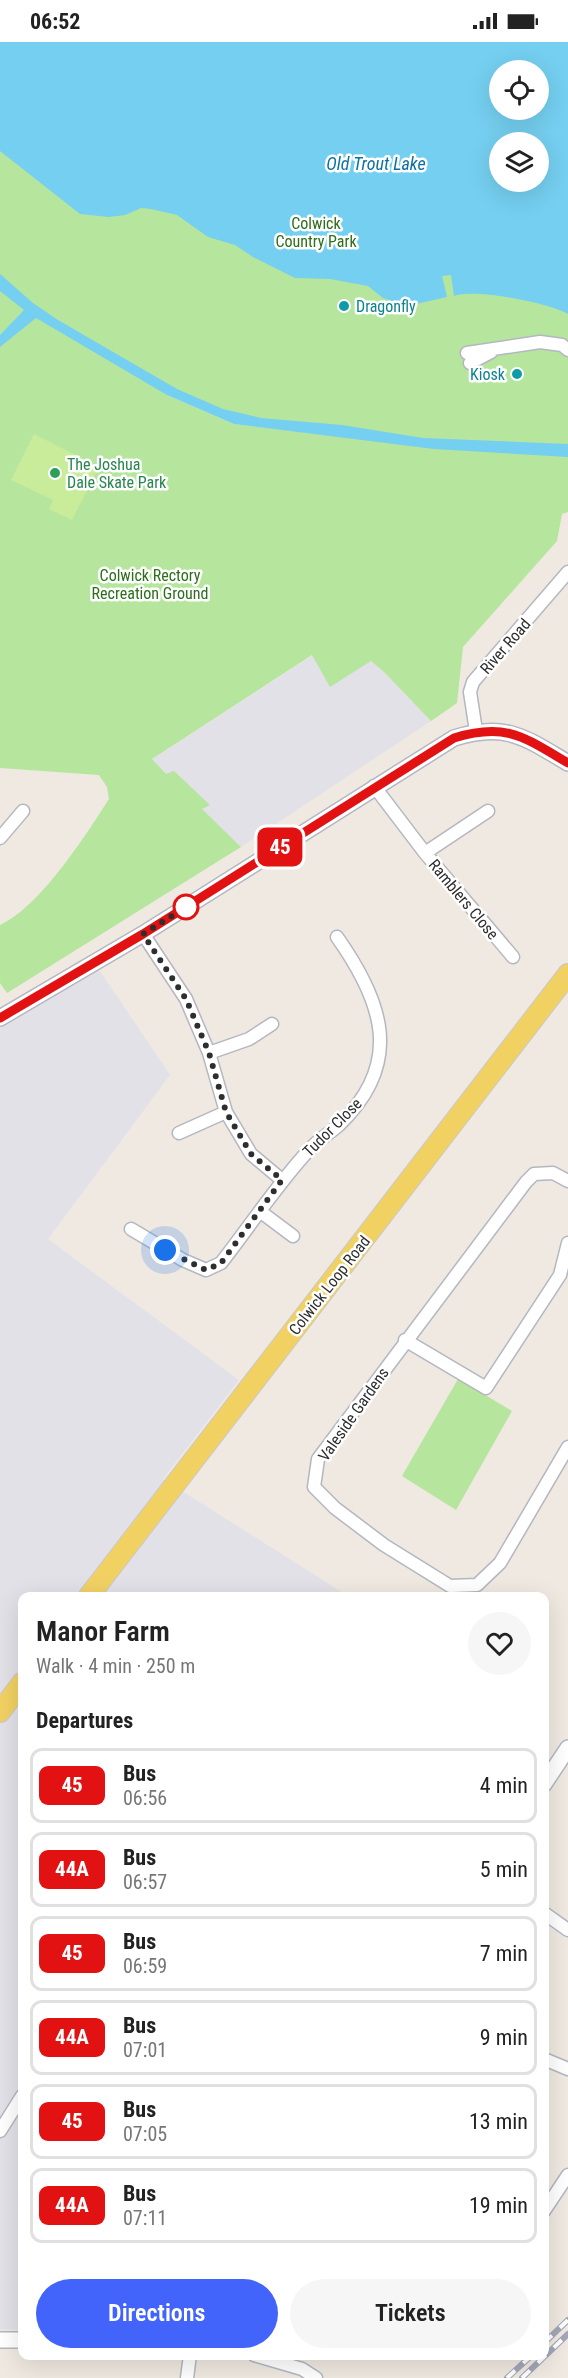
<!DOCTYPE html>
<html lang="en">
<head>
<meta charset="utf-8">
<style>
  body { margin:0; font-family:"Roboto Condensed",sans-serif; background:#f6f6f6; color:#222; height:100vh; display:flex; flex-direction:column; font-size:22px; white-space:nowrap }
  * { box-sizing:border-box; margin:0 }
  p { font-size:20px; color:#767676 }
  .icon { flex:none; width:33px; height:33px; fill:none; stroke:currentColor; stroke-width:2; stroke-linecap:round; stroke-linejoin:round }
  .map { position:relative; flex:1; overflow:hidden }
  .sheet { position:absolute; left:18px; top:1550px; width:531px; height:768px; display:flex; flex-direction:column; background:#fff; border-radius:12px; box-shadow:0 6px 24px #0002 }
  .sheet>* { flex:none }
  .badge { padding:0 12px; border-radius:9px; font-size:21px; line-height:39px }
  .buttons { position:absolute; left:489px; top:18px; display:grid; gap:12px }
  .buttons a { display:grid; place-items:center; width:60px; height:60px; border-radius:50%; background:#fff; box-shadow:0 6px 24px #0002; font-size:30px }
  .you { position:absolute; width:30px; height:30px; margin:-15px; border:4px solid #fff; border-radius:50%; background:#1a73e8; box-shadow:0 0 0 9px #1a73e833 }
  .map>.badge { position:absolute; translate:-50% -50%; box-shadow:0 0 0 3px #fff }
  h2 { padding:0 18px; font-size:22px; line-height:54px }
  .round { display:grid; place-items:center; flex:none; width:63px; height:63px; border-radius:32px; background:#f6f6f6 }
  .summary { display:flex; align-items:center; justify-content:space-between; height:102px; padding:0 18px }
  h1 { font-size:28px; font-weight:600; line-height:45px }
  .primary-button { display:flex; gap:12px; margin-top:auto; padding:12px 18px }
  .primary-button a { flex:1; height:69px; border-radius:36px; background:#4264fb; color:#fff; font-size:24px; font-weight:600; line-height:69px; text-align:center }
  .primary-button a+a { background:#f6f6f6; color:#222 }
  ul { padding:0; list-style:none }
  li { display:flex; align-items:center; gap:18px; height:75px; margin:0 12px 9px; padding:0 6px; border:3px solid #e0e0e0; border-radius:12px }
  li div { flex:1 }
  li b { display:block; font-size:22px }
  li em { font-style:normal }
  li .badge { min-width:66px; font-weight:700; text-align:center }
  .status { display:flex; justify-content:space-between; align-items:center; height:42px; padding:0 30px; background:#fff; direction:ltr }
  .status svg { height:16px; fill:currentColor }
  .map>svg:first-child { display:block }
</style>
</head>
<body>
<div class="status"><b>06:52</b><svg viewBox="0 0 49 12"><path d="M0 12V9h3v3zM5 12V6h3v6zM10 12V3h3v9zM15 12V0h3v12zM26 1h20v11H26zM47 4h2v5h-2z"/></svg></div>
<div class="map">
<svg width="568" height="2336" viewBox="0 0 568 2336">
  <rect width="100%" height="100%" fill="#efe9e1"/>
  <!-- industrial -->
  <path fill="#e3e1e8" d="M 313,613 L 371,619 L 384,630 L 431,679 L 241,805 L 151,718 Z
    M 98,926 L 170,1033 L 48,1197 L 239,1338 L 163,1437 L 348,1554 L 22,1554 L 22,2288 L 0,2287 L 0,986 Z"/>
  <!-- green -->
  <path fill="#b6e59e" fill-rule="evenodd" d="M 0,0 L 568,0 L 568,470 L 562,472 L 557,499 L 463,605 L 457,661 L 431,679 L 384,630 L 371,619 L 330,645 L 312,613 L 152,717 L 166,732 L 174,729 L 210,763 L 202,767 L 241,805 L 7,951 L 0,941 L 0,883 C 41,864 85,794 109,757 L 107,745 L 99,733 L 0,726 ZM 500,28 L 538,28 L 538,68 L 500,68 ZM 500,100 L 538,100 L 538,140 L 500,140 ZM 167,353 C 197,358 225,370 254,375 C 278,380 306,381 327,393 L 234,382 Z
    M 458,1337 L 512,1369 L 456,1468 L 402,1434 Z"/>
  <!-- pitch -->
  <path fill="#c9ec9a" d="M 34,392 L 99,425 L 72,478 L 49,467 L 53,458 L 11,438 Z"/>
  <!-- water -->
  <path fill="#75cff0" fill-rule="evenodd" d="M 0,0 L 568,0 L 568,272 C 549,261 474,246 454,254 L 451,233 L 442,234 L 447,255 L 407,264 L 383,256 L 368,244 L 330,237 L 295,236 L 253,215 L 235,203 L 208,195 L 177,173 L 151,167 L 141,166 L 125,173 L 109,175 L 80,172 L 0,109 ZM 500,28 L 538,28 L 538,68 L 500,68 ZM 500,100 L 538,100 L 538,140 L 500,140 Z
    M 0,232 L 33,261 L 58,278 L 177,347 L 223,367 L 261,376 L 342,383 L 423,396 L 568,402 L 568,415 L 434,407 L 234,382 L 167,353 L 36,276 L 0,305 L 0,293 L 24,268 L 0,249 Z"/>
  <g fill="none" stroke-linecap="round" stroke-linejoin="round">
    <!-- minor casing -->
    <g stroke="#b4b7c1" stroke-width="15">
      <path id="minor" d="M 467,311 L 540,300 L 562,303 L 568,308
        M 470,321 L 491,310
        M 476,689 L 470,650 L 473,640 L 568,530
        M 374,744 L 425,811 L 513,915
        M 0,796 L 23,769
        M 425,811 L 488,769
        M 143,892 L 186,957 L 209,1011 L 226,1070 L 251,1112 L 282,1138
        M 209,1011 L 249,997 L 272,982
        M 179,1091 L 226,1070
        M 568,1139 L 553,1131 L 534,1132 L 526,1140 L 318,1417 L 314,1445 L 335,1466 L 384,1503 L 450,1544 L 477,1543 L 500,1521 L 568,1405
        M 261,1170 L 293,1194
        M 131,1187 L 183,1218 L 206,1228 L 221,1221 C 250,1184 276,1144 308,1109 C 317,1098 329,1092 339,1083 C 404,1021 383,960 337,895
        M 405,1298 L 486,1346 L 560,1233 L 568,1201
        M 544,1871 L 568,1888
        M 544,2017 L 568,2027
        M 0,2089 L 22,2054
        M 544,2169 L 568,2133
        M 254,2313 L 302,2327 L 316,2336
        M 187,2336 L 190,2313"/>
    </g>
    <!-- tertiary casing -->
    <g stroke="#b4b7c1" stroke-width="18">
      <path id="tertiary" d="M 0,976 L 143,892 L 454,696 C 506,680 524,695 568,721
        M 544,1742 L 568,1706
        M 0,2298 L 22,2298"/>
    </g>
    <!-- primary casing -->
    <g stroke="#c9c9c9" stroke-width="22">
      <path id="primary" d="M 89,1554 L 568,932
        M 0,1670 L 22,1641"/>
    </g>
    <!-- minor -->
    <use href="#minor" stroke="#fff" stroke-width="12"/>
    <!-- tertiary -->
    <use href="#tertiary" stroke="#fff" stroke-width="15"/>
    <!-- primary -->
    <use href="#primary" stroke="#f2d163" stroke-width="20"/>
    <!-- rail casing -->
    <g stroke="#a3a6b8" stroke-width="6">
      <path id="rail" d="M 544,2301 L 568,2278
        M 507,2336 L 532,2313
        M 522,2336 L 568,2292"/>
    </g>
    <!-- rail -->
    <use href="#rail" stroke="#fff" stroke-width="4" stroke-dasharray="11" stroke-linecap="butt"/>
  </g>
  <g fill="none" stroke-linecap="round" stroke-linejoin="round">
    <!-- line casing -->
    <g stroke="#fff" stroke-width="14">
      <path id="line" d="M 0,976 L 143,892 L 454,696 C 506,680 524,695 568,721"/>
    </g>
    <!-- line -->
    <use href="#line" stroke="#e21212" stroke-width="9"/>
    <!-- walk -->
    <path stroke="#2e2e2e" stroke-width="6" stroke-dasharray="0 10.8" d="M 165,1208 L 206,1228 L 221,1221 L 282,1138 L 251,1112 L 226,1070 L 209,1011 L 186,957 L 143,892 L 186,865"/>
  </g>
  <!-- markers -->
  <g fill="#0f9aa8" stroke="#fff" stroke-width="2">
    <circle cx="344" cy="264" r="6"/>
    <circle cx="517" cy="332" r="6"/>
  </g>
  <circle fill="#2e9e5b" stroke="#fff" stroke-width="2" cx="55" cy="431" r="6"/>
  <circle fill="#fff" stroke="#e21212" stroke-width="3" cx="186" cy="865" r="12"/>
  <g text-anchor="middle" stroke-width="5" stroke-linejoin="round" paint-order="stroke">
    <!-- park labels -->
    <g font-size="16" fill="#2c6e1b" stroke="#fff">
      <text x="316" y="187">Colwick<tspan x="316" dy="18">Country Park</tspan></text>
      <text x="150" y="539">Colwick Rectory<tspan x="150" dy="18">Recreation Ground</tspan></text>
    </g>
    <!-- culture labels -->
    <g font-size="16" fill="#0d838f" stroke="#fff" text-anchor="start">
      <text x="356" y="270">Dragonfly</text>
      <text x="505" y="338" text-anchor="end">Kiosk</text>
    </g>
    <!-- leisure labels -->
    <g font-size="16" fill="#27864d" stroke="#fff" text-anchor="start">
      <text x="67" y="428">The Joshua<tspan x="67" dy="18">Dale Skate Park</tspan></text>
    </g>
    <!-- street labels -->
    <g font-size="16" fill="#2e2e2e" stroke="#fff">
      <text transform="translate(505 604) rotate(-49)" y="6">River Road</text>
      <text transform="translate(464 857) rotate(50)" y="6">Ramblers Close</text>
      <text transform="translate(332 1085) rotate(-45)" y="6">Tudor Close</text>
      <text transform="translate(329 1243) rotate(-52)" y="6">Colwick Loop Road</text>
      <text transform="translate(353 1372) rotate(-55)" y="6">Valeside Gardens</text>
    </g>
    <!-- water labels -->
    <g font-size="18" font-style="italic" fill="#0d6fa3" stroke="#fff">
      <text x="376" y="128">Old Trout Lake</text>
    </g>
  </g>
</svg>
<div class="buttons">
<a><svg class="icon" aria-label="locate" viewBox="0 0 24 24"><circle cx="12" cy="12" r="6"/><path d="M12 2v4M12 18v4M2 12h4M18 12h4"/></svg></a>
<a><svg class="icon" aria-label="layers" viewBox="0 0 24 24"><path d="M12 4l9 5-9 5-9-5zM3 14l9 5 9-5"/></svg></a>
</div>
<div class="you" style="left:165px;top:1208px"></div>
<b class="badge" style="left:280px;top:805px;background:#e21212;color:#fff">45</b>
<section class="sheet">
<div class="summary"><div><h1>Manor Farm</h1><p>Walk · 4 min · 250 m</p></div><a class="round"><svg class="icon" aria-label="heart" viewBox="0 0 24 24"><path d="M12 20l-8-8c-3-5 5-10 8-4 3-6 11-1 8 4z"/></svg></a></div>
<h2>Departures</h2>
<ul>
<li><span class="badge" style="background:#e21212;color:#fff">45</span><div><b>Bus</b><p>06:56</p></div><em>4 min</em></li>
<li><span class="badge" style="background:#e21212;color:#fff">44A</span><div><b>Bus</b><p>06:57</p></div><em>5 min</em></li>
<li><span class="badge" style="background:#e21212;color:#fff">45</span><div><b>Bus</b><p>06:59</p></div><em>7 min</em></li>
<li><span class="badge" style="background:#e21212;color:#fff">44A</span><div><b>Bus</b><p>07:01</p></div><em>9 min</em></li>
<li><span class="badge" style="background:#e21212;color:#fff">45</span><div><b>Bus</b><p>07:05</p></div><em>13 min</em></li>
<li><span class="badge" style="background:#e21212;color:#fff">44A</span><div><b>Bus</b><p>07:11</p></div><em>19 min</em></li>
</ul>
<div class="primary-button"><a>Directions</a><a>Tickets</a></div>
</section>
</div>
</body>
</html>
